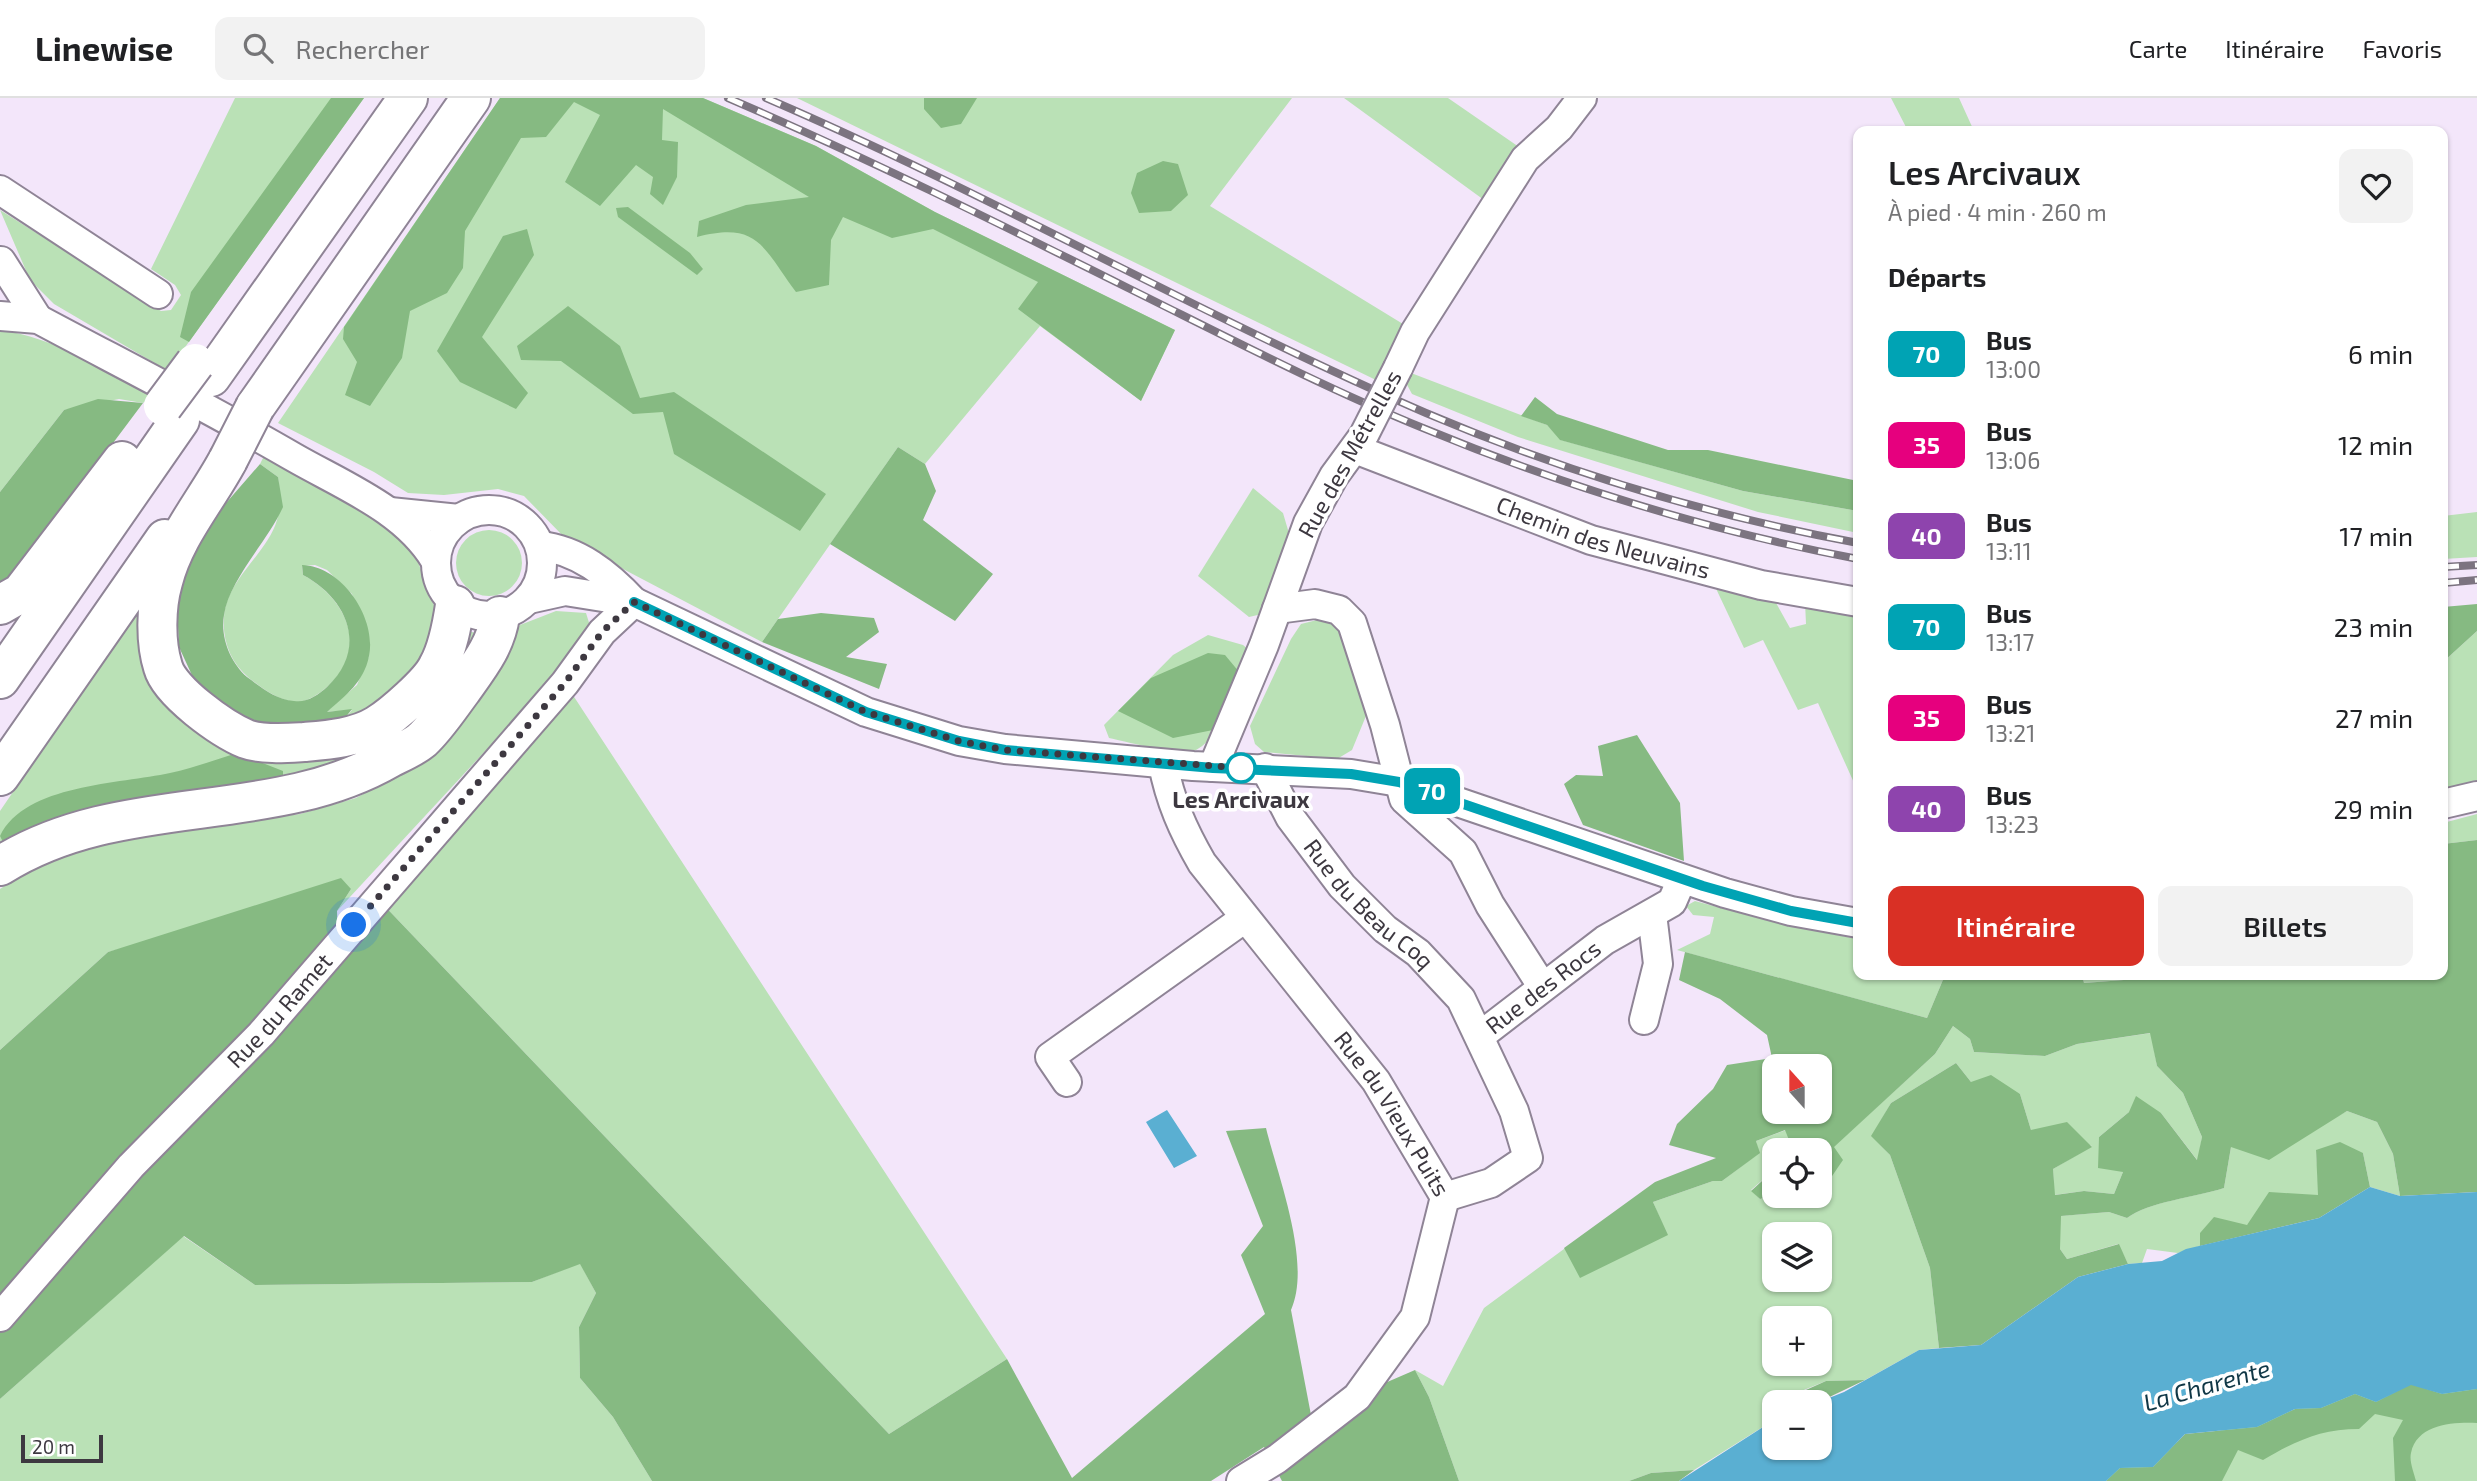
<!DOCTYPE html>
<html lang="fr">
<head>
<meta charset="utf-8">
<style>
  body { margin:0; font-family:"Exo 2",sans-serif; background:#f2f2f2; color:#202124; height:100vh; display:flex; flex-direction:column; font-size:26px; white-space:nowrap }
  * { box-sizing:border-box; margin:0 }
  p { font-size:23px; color:#757577 }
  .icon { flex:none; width:38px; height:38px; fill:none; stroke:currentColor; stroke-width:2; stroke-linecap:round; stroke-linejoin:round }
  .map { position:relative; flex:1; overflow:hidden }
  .details { position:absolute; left:1853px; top:28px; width:595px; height:854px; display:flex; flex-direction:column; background:#fff; border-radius:14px; box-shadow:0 2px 5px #0004 }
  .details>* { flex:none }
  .badge { padding:0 14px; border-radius:10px; font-size:24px; line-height:46px }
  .needle { width:46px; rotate:339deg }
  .tools { position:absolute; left:1762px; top:956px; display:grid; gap:14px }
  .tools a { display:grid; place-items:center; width:70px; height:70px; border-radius:14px; background:#fff; box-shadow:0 2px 5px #0004; font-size:35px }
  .scale { position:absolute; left:21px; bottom:18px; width:82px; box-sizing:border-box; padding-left:7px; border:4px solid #3d3840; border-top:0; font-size:19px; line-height:24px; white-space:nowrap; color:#3d3840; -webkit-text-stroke:5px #fff; paint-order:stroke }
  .you { position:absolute; width:35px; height:35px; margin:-18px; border:5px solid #fff; border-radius:50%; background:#1a73e8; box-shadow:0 0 0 10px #1a73e833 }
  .map>.badge { position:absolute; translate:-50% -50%; box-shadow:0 0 0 4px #fff }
  h2 { padding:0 35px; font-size:26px; line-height:63px }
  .round { display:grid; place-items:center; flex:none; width:74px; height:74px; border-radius:14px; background:#f2f2f2 }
  .overview { display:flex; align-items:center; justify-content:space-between; height:119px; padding:0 35px }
  h1 { font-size:33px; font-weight:600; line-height:52px }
  .cta { display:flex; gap:14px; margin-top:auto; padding:14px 35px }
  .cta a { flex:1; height:80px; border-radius:14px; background:#d93025; color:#fff; font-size:28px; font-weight:600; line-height:80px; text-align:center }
  .cta a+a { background:#f2f2f2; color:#202124 }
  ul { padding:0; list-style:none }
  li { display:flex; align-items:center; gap:21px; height:91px; padding:0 35px }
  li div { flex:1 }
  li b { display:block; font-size:26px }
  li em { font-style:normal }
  li .badge { min-width:77px; font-weight:700; text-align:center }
  header { display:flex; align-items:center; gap:42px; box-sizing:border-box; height:98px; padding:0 35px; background:#fff; border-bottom:2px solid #e0e0e0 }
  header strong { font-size:33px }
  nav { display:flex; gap:38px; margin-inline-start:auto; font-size:24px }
  .search { width:490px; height:63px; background:#f2f2f2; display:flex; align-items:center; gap:18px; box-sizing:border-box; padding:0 24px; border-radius:14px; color:#757577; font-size:26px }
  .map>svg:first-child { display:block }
</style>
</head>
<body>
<header>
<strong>Linewise</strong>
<div class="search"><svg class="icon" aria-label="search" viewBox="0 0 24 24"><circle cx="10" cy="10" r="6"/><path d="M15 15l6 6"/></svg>Rechercher</div>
<nav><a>Carte</a><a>Itinéraire</a><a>Favoris</a></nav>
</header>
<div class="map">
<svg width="2477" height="1383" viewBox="0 0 2477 1383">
  <rect width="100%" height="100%" fill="#f3e6fa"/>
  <!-- green -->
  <path fill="#bae1b6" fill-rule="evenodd" d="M 235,0 L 364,0 L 168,273 L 54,206 L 30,182 L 0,112 L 161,213 L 171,212 L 181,197 L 175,187 L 151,171 Z
    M 500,0 L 703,0 L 816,48 L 935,114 L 1175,232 L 1141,303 L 1040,228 L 925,366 L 898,349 L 762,544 L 566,441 L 524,398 L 498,391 L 444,397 L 408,395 L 374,374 L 278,325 Z
    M 797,0 L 1292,0 L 1210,108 L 1403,226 L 1378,283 Z
    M 1344,0 L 1448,0 L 1519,49 L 1484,102 Z
    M 1891,0 L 1959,0 L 1974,33 L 1908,33 Z
    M 0,232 C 56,240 105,272 155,296 L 143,305 L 119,301 L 64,312 L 0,394 Z
    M 1398,270 L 1547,327 L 1561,342 L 1743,393 L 1858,413 L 1858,435 L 1758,414 L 1518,339 L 1412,296 Z
    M 264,358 L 393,432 L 417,461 L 442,529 L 394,601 L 342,624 L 352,612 L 326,614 L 357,587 L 369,558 L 352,496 L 327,472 L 315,467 L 302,468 L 303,477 C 346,500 370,550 328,588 C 319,596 308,604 295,604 C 277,602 262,590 249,580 C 231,565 222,543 224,519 C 226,482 267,456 277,422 C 281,409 279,392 278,379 L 260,366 Z
    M 1253,390 L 1283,415 L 1288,432 L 1289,445 L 1262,516 L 1249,519 L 1198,478 Z
    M 2477,414 L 2477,459 L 2443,461 L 2443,418 Z
    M456 465a33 33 0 1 1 66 0a33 33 0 1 1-66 0Z
    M 1711,480 L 1771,496 L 1790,530 L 1806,526 L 1805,504 L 1855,511 L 1858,518 L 1858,685 L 1855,687 L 1818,605 L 1798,612 L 1763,542 L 1744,550 Z
    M 148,496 L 164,591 L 342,657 L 464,532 L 484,537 L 408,639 L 334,674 L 0,756 L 0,713 Z
    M 556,513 L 586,515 L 591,531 L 526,609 L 337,813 L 351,791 L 108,854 L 0,952 L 0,791 L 30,771 L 85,750 L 154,734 L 300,716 L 356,700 L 424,663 L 503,544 L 520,527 Z
    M 1317,522 L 1338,526 L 1368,613 L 1352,652 L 1337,661 L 1264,654 L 1255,646 L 1250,628 L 1291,541 L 1301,526 Z
    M 2477,533 L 2477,683 L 2443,691 L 2443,564 Z
    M 1208,537 L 1243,547 L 1249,552 C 1239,578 1220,652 1188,654 C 1170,656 1129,644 1109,640 L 1104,627 L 1173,557 Z
    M 565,585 L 1007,1261 L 889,1336 L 376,799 Z
    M 2477,716 L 2477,742 L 2443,746 L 2443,725 Z
    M 1695,803 L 1785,827 L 1858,841 L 1858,877 L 1945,877 L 1927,920 L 1677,852 L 1710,836 L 1714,819 L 1693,817 L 1686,808 Z
    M 2082,877 L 2142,877 L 2137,881 L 2084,885 Z
    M 1953,928 L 1970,941 L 1974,954 L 2045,958 L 2077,946 L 2151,935 L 2157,968 L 2183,995 L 2202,1039 L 2198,1063 L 2161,1015 L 2129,1014 L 2099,1039 L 2123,1074 L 2114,1096 L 2084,1093 L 2054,1097 L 2053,1071 L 2092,1048 L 2031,1032 L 2020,996 L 1971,984 L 1956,965 L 1891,1005 L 1872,1038 L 1890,1057 L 1930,1170 L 1939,1250 L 1919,1252 L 1865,1282 L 1826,1283 L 1774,1304 L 1774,1322 L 1694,1372 L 1651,1375 L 1629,1383 L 1459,1383 L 1429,1299 L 1415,1272 L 1443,1288 L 1484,1210 L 1587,1134 L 1667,1137 L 1653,1104 L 1713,1083 L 1722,1083 L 1759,1055 L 1756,1043 L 1786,1032 L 1791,1047 L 1788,1052 L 1774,1052 L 1774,1072 L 1751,1092 L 1760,1101 L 1776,1097 L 1820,1097 L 1820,1081 L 1830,1081 L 1833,1049 L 1935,956 ZM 1774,1136 L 1820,1136 L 1820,1181 L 1774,1181 ZM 1774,1220 L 1820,1220 L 1820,1265 L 1774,1265 Z
    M 2347,1013 L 2377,1024 L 2393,1056 L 2400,1098 L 2370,1089 L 2363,1055 L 2316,1053 L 2319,1097 L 2247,1127 L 2200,1135 L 2200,1148 L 2178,1155 L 2147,1151 L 2142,1165 L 2128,1166 L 2118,1146 L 2067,1161 L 2060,1151 L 2060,1118 L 2109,1114 L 2127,1120 C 2148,1104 2195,1099 2224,1090 L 2231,1049 L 2314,1031 Z
    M 183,1138 L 255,1187 L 532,1184 L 580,1165 L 596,1195 L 579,1229 L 580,1280 L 613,1319 L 652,1383 L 0,1383 L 0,1301 Z
    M 2477,1261 L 2477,1383 L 2038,1383 Z"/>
  <!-- forest -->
  <path fill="#86ba82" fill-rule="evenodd" d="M 331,0 L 364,0 L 189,244 L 180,239 L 191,194 Z
    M 500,0 L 703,0 L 816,48 L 935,114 L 1175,232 L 1141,303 L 1018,211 L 1038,184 L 933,131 L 892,140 L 843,119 L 831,142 L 829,187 L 796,194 C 763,150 759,123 697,139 L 699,123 L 746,107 L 809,99 L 663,11 L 662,42 L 678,44 L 677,79 L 663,107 L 650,96 L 653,79 L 636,67 L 600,108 L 565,84 L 600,17 L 574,4 L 546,39 L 521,40 L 465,133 L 463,170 L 447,195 L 410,213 L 402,260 L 370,308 L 345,297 L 357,264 L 343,241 L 344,229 Z
    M 924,0 L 977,0 L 961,26 L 941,30 L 924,11 Z
    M 1163,63 L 1178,66 L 1188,97 L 1171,113 L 1139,115 L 1131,95 L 1137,75 Z
    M 628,109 L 690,155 L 703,171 L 697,177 L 618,119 L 616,110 Z
    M 527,131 L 534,157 L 482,239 L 528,295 L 516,311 L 460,284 L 437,253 L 503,138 Z
    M 568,208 L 620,248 L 640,300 L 674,294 L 826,396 L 800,433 L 674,356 L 663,314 L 633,316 L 561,263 L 521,262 L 517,248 Z
    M 1535,299 L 1557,316 L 1668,352 L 1708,352 L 1858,383 L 1858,413 L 1743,393 L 1560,342 L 1547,327 L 1521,318 Z
    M 98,301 L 143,305 L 30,456 L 0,488 L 0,394 L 64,312 Z
    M 898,349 L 925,366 L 936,393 L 923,422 L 993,476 L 955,523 L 830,446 Z
    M 260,366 L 278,379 L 283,409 C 268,443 229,482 224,517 C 220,540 231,565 247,579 C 262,590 275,601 294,603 C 307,605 318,597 327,589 C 369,550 347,500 303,477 L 302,467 C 342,468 377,520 369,558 C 364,584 346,597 327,614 L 352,611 L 342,624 L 324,628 L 249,626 L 196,586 L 179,549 L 177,508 L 181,475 L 220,412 Z
    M 2477,506 L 2477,533 L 2443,564 L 2443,509 Z
    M 821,515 L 874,520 L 879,534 L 846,559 L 887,566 L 879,591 L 762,544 L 778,521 Z
    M 1208,555 L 1225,557 L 1240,575 L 1213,632 L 1173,640 L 1118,613 L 1151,580 Z
    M 1637,637 L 1680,705 L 1684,763 L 1583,727 L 1564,686 L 1576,677 L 1603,678 L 1598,648 Z
    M 237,655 L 283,673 L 283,684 L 5,748 L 0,738 C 25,686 120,686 170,675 C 193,670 215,662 237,655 Z
    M 2477,742 L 2477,1094 L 2400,1098 L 2393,1056 L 2377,1024 L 2347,1013 L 2269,1062 L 2231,1049 L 2224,1090 C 2196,1099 2148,1104 2127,1120 L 2109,1114 L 2061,1118 L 2060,1151 L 2067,1161 L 2119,1146 L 2128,1166 L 2078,1179 L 1981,1247 L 1939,1250 L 1930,1170 L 1890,1057 L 1871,1038 L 1891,1005 L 1956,965 L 1971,984 L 1991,977 L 2020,996 L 2031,1032 L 2067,1024 L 2092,1049 L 2053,1071 L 2055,1097 L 2084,1093 L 2114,1096 L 2123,1074 L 2098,1070 L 2099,1039 L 2129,1014 L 2136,998 L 2161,1015 L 2197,1062 L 2202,1039 L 2183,995 L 2157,968 L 2150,935 L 2077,946 L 2045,958 L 1974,954 L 1970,941 L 1953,928 L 1935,956 L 1834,1049 L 1843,1062 L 1830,1081 L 1820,1081 L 1820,1052 L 1788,1052 L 1791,1047 L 1785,1032 L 1756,1043 L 1760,1055 L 1722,1083 L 1713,1083 L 1653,1104 L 1668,1137 L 1580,1180 L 1564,1150 L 1655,1084 L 1716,1060 L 1669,1047 L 1677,1026 L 1713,991 L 1727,967 L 1772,960 L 1767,937 L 1720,901 L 1679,882 L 1685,854 L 1927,920 L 1945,877 L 2003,877 L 2006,880 L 2009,877 L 2082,877 L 2084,885 L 2137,881 L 2142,877 L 2443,877 L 2443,746 ZM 1774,968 L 1820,968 L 1820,1013 L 1774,1013 Z
    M 341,780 L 351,791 L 337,813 L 338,845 L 376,799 L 889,1336 L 1007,1261 L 1072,1380 L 1265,1216 L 1241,1157 L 1263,1128 L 1226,1033 L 1266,1030 C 1278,1079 1312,1165 1291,1212 L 1311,1317 L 1415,1272 L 1429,1299 L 1459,1383 L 1282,1383 L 1264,1349 L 1211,1383 L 652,1383 L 613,1319 L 580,1280 L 579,1229 L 596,1195 L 580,1166 L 532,1184 L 255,1187 L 184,1138 L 0,1301 L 0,952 L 108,854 Z
    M 2340,1044 L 2363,1055 L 2370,1089 L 2319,1120 L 2200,1148 L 2200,1135 L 2214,1119 L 2247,1127 L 2269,1094 L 2318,1097 L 2316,1052 Z
    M 1774,1072 L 1776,1097 L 1760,1101 L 1751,1093 Z
    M 1865,1282 L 1819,1304 L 1779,1304 L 1826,1283 Z
    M 2411,1286 L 2442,1296 L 2477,1291 L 2477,1325 C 2453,1324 2417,1326 2411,1355 C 2409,1363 2414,1375 2416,1383 L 2395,1383 L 2393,1340 L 2403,1322 L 2375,1316 L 2359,1331 C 2320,1331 2296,1343 2263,1362 L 2238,1352 L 2222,1383 L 2106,1383 L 2120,1370 L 2153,1369 L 2185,1336 L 2257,1329 L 2295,1311 L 2321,1310 L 2355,1296 L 2376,1304 Z
    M 1694,1372 L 1679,1383 L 1629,1383 L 1651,1375 Z"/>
  <!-- water -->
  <path fill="#5aafd2" d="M 1167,1012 L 1197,1058 L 1174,1070 L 1146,1024 Z
    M 2370,1089 L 2400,1098 L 2477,1094 L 2477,1291 L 2442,1296 L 2411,1287 L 2376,1304 L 2355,1296 L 2321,1310 L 2295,1311 L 2257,1329 L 2185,1336 L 2153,1369 L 2120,1370 L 2106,1383 L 1679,1383 L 1774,1322 L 1774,1349 L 1820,1349 L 1819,1304 L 1844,1294 L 1919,1252 L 1981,1247 L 2078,1179 L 2128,1166 L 2162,1163 L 2186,1151 L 2319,1120 Z"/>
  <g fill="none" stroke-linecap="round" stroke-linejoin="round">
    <!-- minor casing -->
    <g stroke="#8f8496" stroke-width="32">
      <g id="minor">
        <path d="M 0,92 L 158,196"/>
        <path d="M 1,163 L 38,221"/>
        <path d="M 0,218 L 38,221 C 124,267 211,311 295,360 C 344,388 405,412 435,462"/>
        <path d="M 1398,270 L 1415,234 L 1525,61 L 1559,30 L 1582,0"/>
        <path id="s1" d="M 1355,351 L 1591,442 L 1761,487 L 1858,504"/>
        <circle cx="489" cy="465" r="53"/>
        <path d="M 390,414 L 459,421"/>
        <path d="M 540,448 C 578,452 608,476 634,504"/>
        <path d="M 529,501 L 565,493 L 634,504 L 866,614 L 959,643 L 1005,651 L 1193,668 L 1351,676 L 1399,684 L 1725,795 L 1791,813 L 1858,825"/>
        <path d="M 1277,511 L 1315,506 L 1339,512 L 1352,525 L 1385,627 L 1404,701 L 1463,754 L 1490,807 L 1542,888"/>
        <path id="s2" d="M 1163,666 C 1170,703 1183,732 1202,765 L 1376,983 L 1445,1099 L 1415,1219 L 1357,1299 L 1277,1361 L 1241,1383"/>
        <path d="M 1213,669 L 1264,547 L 1308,425 L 1334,378 L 1364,337"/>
        <path id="s3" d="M 1265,670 L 1290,719 L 1342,788 L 1385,831 L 1418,855 L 1461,901 L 1514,1013 L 1528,1060 L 1491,1085 L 1445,1099"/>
        <path d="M 2443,706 L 2477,698"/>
        <path d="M 1644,922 L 1658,866 L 1652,816"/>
        <path id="s4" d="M 1480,938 L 1605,842 L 1672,804 L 1682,781"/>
        <path d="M 1067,984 L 1050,959 L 1245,820"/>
        <path id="s5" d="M 0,1219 L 131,1068 L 261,936 L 565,585 L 602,534 L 634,504"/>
      </g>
    </g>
    <!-- highway casing -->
    <g stroke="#8f8496" stroke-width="42">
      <path id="highway" d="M 211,279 L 408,0
        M 255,309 L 471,0
        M 228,362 C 206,403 174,439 163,484 C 156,508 155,544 163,569 C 170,594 222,631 246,641 C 262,647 287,645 304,644 C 327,642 356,640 377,627 C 393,617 430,585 438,568 C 448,550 452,527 455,507
        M 0,507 L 21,495 L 122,363
        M 0,581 L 180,322
        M 0,678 L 165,441
        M 0,768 C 120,692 271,729 390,660 C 400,655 414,649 422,642 C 437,628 450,608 462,592 C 479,568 496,547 500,518"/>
    </g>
    <!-- minor -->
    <use href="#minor" stroke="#fff" stroke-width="28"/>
    <!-- highway -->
    <use href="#highway" stroke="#fff" stroke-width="38"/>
    <!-- rail casing -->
    <g stroke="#7c7480" stroke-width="8">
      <path id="rail" d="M 728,0 C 863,58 996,124 1128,190 C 1225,238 1323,289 1423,330 C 1564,388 1709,433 1858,461
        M 766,0 C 990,96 1202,218 1426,315 C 1565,374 1711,418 1858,445
        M 2443,469 L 2477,467
        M 2443,485 L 2477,482"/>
    </g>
    <!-- rail -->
    <use href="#rail" stroke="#fff" stroke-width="5" stroke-dasharray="16" stroke-linecap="butt"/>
    <!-- minor-bridge casing -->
    <g stroke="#8f8496" stroke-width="32" stroke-linecap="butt">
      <path id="minor-bridge" d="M 1365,335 L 1398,270"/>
    </g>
    <!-- highway-bridge casing -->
    <g stroke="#8f8496" stroke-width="42" stroke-linecap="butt">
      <path id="highway-bridge" d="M 163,308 L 195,265
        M 228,362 L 255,309"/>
    </g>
    <!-- minor-bridge -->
    <use href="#minor-bridge" stroke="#fff" stroke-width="28"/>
    <!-- highway-bridge -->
    <use href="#highway-bridge" stroke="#fff" stroke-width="38"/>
  </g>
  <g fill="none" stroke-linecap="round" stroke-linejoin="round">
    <!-- line casing -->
    <g stroke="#fff" stroke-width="16">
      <path id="line" d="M 634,504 L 866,614 L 959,643 L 1005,652 L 1213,670 L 1351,676 L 1399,684 L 1703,788 L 1791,813 L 1858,825"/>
    </g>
    <!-- line -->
    <use href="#line" stroke="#00a3b4" stroke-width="10"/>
    <!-- walk -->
    <path stroke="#3d3840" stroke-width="7" stroke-dasharray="0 12.6" d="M 354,827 L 565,585 L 602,534 L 634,504 L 866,614 L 959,643 L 1005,652 L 1241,670"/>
  </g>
  <!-- markers -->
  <circle fill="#fff" stroke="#00a3b4" stroke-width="3.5" cx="1241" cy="670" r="14"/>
  <g text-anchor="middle" stroke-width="7" stroke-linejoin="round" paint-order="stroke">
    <!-- street labels -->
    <g font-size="23" fill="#3d3840" stroke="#fff">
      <text transform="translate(1350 356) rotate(-61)" y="8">Rue des Métrelles</text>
      <text dy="8" stroke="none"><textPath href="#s1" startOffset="264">Chemin des Neuvains</textPath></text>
      <text dy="8" stroke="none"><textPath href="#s3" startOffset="173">Rue du Beau Coq</textPath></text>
      <text dy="8" stroke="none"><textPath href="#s4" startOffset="80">Rue des Rocs</textPath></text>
      <text dy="8" stroke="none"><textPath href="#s5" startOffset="415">Rue du Ramet</textPath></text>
      <text dy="8" stroke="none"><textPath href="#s2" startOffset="422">Rue du Vieux Puits</textPath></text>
    </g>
    <!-- stop labels -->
    <g font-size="23" font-weight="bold" fill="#3d3840" stroke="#fff">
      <text x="1241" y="710">Les Arcivaux</text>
    </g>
    <!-- water labels -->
    <g font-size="24" font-style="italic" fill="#103746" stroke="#fff">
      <text transform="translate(2207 1288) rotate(-16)" y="8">La Charente</text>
    </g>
  </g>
</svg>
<div class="tools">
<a><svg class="needle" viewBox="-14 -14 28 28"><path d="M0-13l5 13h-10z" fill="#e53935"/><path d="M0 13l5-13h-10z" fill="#757577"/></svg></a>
<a><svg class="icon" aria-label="locate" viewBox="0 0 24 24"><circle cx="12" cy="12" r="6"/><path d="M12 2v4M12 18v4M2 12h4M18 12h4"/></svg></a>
<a><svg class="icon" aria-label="layers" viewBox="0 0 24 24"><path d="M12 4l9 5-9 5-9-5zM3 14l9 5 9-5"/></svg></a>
<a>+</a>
<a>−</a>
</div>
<div class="scale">20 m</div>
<div class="you" style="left:354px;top:827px"></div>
<b class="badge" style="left:1432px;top:693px;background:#00a3b4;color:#fff">70</b>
<section class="details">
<div class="overview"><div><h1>Les Arcivaux</h1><p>À pied · 4 min · 260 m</p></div><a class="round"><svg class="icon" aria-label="heart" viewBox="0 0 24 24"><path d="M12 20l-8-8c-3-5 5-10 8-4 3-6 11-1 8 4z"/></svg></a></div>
<h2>Départs</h2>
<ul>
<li><span class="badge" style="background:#00a3b4;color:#fff">70</span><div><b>Bus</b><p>13:00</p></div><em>6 min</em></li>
<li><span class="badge" style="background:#e6007e;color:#fff">35</span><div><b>Bus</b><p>13:06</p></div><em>12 min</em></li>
<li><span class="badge" style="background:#8e44ad;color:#fff">40</span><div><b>Bus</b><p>13:11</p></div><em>17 min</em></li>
<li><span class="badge" style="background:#00a3b4;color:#fff">70</span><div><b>Bus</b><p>13:17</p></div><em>23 min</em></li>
<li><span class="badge" style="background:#e6007e;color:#fff">35</span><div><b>Bus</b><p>13:21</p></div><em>27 min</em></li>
<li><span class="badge" style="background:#8e44ad;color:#fff">40</span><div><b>Bus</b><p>13:23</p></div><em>29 min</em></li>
</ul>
<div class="cta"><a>Itinéraire</a><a>Billets</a></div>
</section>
</div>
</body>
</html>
